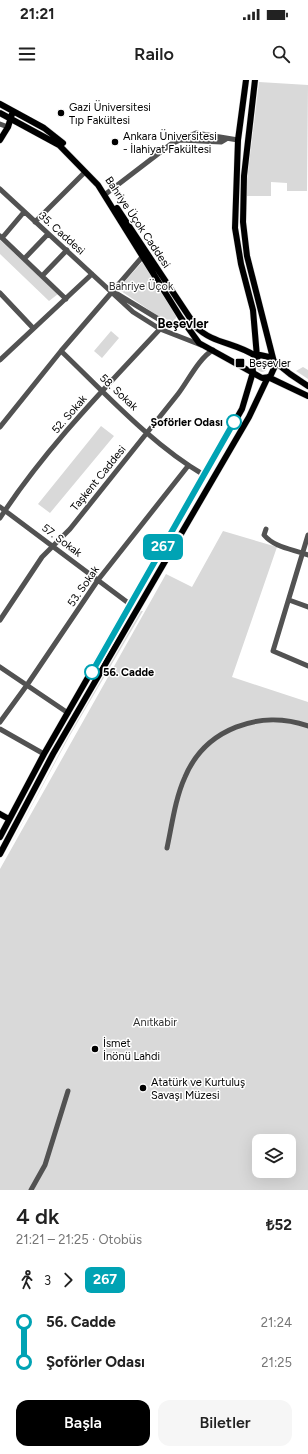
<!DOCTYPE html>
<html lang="tr">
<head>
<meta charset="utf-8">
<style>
  body { margin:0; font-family:Figtree,sans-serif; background:#f6f6f6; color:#222; height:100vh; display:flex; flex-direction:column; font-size:15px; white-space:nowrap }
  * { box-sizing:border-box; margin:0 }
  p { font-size:13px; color:#767676 }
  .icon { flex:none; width:22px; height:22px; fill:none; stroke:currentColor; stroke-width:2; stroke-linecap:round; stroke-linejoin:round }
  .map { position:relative; height:1110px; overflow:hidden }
  .drawer { display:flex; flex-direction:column; background:#fff; flex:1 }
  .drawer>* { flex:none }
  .badge { padding:0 8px; border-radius:6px; font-size:14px; line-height:26px }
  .tools { position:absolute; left:252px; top:1054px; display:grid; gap:8px }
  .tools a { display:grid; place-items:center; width:44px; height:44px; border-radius:8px; background:#fff; box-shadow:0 4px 16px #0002; font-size:20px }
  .map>.badge { position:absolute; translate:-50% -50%; box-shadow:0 0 0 2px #fff }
  .legs { display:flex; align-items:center; gap:6px; height:44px; padding:0 16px; font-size:13px }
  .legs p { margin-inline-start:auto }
  .head { display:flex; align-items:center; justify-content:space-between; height:68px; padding:0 16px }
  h1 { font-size:22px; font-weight:600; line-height:30px }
  .primary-button { display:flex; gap:8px; margin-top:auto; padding:8px 16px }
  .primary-button a { flex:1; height:46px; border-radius:12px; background:#000; color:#fff; font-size:16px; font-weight:600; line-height:46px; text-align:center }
  .primary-button a+a { background:#f6f6f6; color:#222 }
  ul { padding:0 16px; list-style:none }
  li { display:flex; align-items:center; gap:14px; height:40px; font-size:15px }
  li i { display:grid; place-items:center; width:6px; height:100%; margin:0 5px; background:currentColor }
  li i::after { content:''; width:10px; height:10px; margin:-5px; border:3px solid; border-radius:50%; background:#fff }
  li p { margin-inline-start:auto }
  li:first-child i { background:linear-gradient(#0000 50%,currentColor 0) }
  li:last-child i { background:linear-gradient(currentColor 50%,#0000 0) }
  .status { display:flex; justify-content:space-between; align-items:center; height:28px; padding:0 20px; background:#fff; direction:ltr }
  .status svg { height:11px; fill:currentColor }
  header { display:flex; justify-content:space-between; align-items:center; height:52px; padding:0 16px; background:#fff; font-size:18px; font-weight:600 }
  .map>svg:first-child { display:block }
</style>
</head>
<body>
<div class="status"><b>21:21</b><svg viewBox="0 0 49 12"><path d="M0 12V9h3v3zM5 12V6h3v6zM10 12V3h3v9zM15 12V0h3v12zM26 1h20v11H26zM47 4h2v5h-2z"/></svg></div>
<header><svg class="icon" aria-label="menu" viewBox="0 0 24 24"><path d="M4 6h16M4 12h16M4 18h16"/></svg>Railo<svg class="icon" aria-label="search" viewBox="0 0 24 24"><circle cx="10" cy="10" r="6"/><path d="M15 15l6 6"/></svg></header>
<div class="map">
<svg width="308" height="1110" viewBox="0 0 308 1110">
  <rect width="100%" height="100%" fill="#fff"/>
  <!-- green -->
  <path fill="#d9d9d9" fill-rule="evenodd" d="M 259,2 L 308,5 L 307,111 L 287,111 L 287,103 L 271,102 L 271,116 L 245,116 Z
    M 0,160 L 58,214 L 49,221 L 0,174 Z
    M 143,181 L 176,234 L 176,238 L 173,241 L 161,238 L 118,209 Z
    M 111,251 L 119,258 L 102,278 L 94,271 Z
    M257 287a5 5 0 1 1 10 0a5 5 0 1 1-10 0Z
    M 303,287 L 308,290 L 308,299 L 296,291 Z
    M 101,346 L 114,356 L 50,433 L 38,424 Z
    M 223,451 L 277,467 L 232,597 L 308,622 L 308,1110 L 0,1110 L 0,789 L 166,494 L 192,507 ZM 259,1061 L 289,1061 L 289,1091 L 259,1091 Z
    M 141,531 L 143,531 L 69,657 L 0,785 L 68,657 Z"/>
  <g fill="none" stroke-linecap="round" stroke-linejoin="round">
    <!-- major casing -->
    <g stroke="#dbdbdb" stroke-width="7">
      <path id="major" d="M 246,0 L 238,60 L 235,148 L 241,184 L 253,230 L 257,277
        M 0,24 L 44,48 L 63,63
        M 0,33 L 59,65 L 98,105 L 181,238 L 199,263 L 262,298 L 270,297 L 275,286 L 247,176 L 243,142 L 244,96 L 255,0
        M 0,60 L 8,47 L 12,34
        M 117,128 L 196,247 C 213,264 238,263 257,277
        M 268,297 L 308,316
        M 0,734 L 9,739
        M 0,757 L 44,674 L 242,329 L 253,292 L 252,282 L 260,275 L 269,277 L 290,294 L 308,306
        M 0,774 L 53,674 L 249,337 L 268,297"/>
    </g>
    <!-- minor -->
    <path stroke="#525252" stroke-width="5" d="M 0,44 L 8,47
      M 180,60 L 221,62 L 226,59
      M 0,109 L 133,232 L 160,249 L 201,265
      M 107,113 L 171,64 L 196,53 L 238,60
      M 35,142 L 85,92
      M 0,156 L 66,219
      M 2,158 L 24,132
      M 25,178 L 48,154
      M 43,195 L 67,170
      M 114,212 L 165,243 L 185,244
      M 0,213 L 33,248
      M 61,271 C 104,312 152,365 204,395
      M 0,280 L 92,194
      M 0,347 L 61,271 L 143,176
      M 0,427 L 131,525
      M 0,438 C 45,369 104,309 160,249
      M 266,449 L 264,455 C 275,468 293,469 308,475
      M 308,455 L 273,571 L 308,586
      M 289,520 L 308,527
      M 0,540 L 42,477 L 70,449 L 178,314 C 188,301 199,278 213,270
      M 0,587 L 68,633
      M 0,642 L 27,605 L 98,500 L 188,386
      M 0,649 L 44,674
      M 167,768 C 172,745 175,719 185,697 C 205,649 260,629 308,646
      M 31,1110 L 45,1085 L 68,1011"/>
    <!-- major -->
    <use href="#major" stroke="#000" stroke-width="6"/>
  </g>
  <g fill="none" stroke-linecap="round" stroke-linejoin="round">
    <!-- line-1 casing -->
    <g stroke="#fff" stroke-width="9">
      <path id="line-1" d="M 92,592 L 234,342"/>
    </g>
    <!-- line-1 -->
    <use href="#line-1" stroke="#00a3b4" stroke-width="6"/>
  </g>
  <!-- markers -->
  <g fill="#000" stroke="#fff" stroke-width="1.5">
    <circle cx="61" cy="33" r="4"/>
    <circle cx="115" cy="62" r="4"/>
    <rect x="235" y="278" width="10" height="10" rx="2"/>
    <circle cx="95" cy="969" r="4"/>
    <circle cx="143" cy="1008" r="4"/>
  </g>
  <g fill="#fff" stroke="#00a3b4" stroke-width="2">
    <circle cx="234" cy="342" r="7"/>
    <circle cx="92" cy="592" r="7"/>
  </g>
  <g text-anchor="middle" stroke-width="3" stroke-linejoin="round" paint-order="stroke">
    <!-- poi labels -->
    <g font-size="11" fill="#000" stroke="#fff" text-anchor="start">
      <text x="69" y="31">Gazi Üniversitesi<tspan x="69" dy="13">Tıp Fakültesi</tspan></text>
      <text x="123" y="60">Ankara Üniversitesi<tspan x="123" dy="13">- İlahiyat Fakültesi</tspan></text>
      <text x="249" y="287">Beşevler</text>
      <text x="103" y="967">İsmet<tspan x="103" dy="13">İnönü Lahdi</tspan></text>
      <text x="151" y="1006">Atatürk ve Kurtuluş<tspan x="151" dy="13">Savaşı Müzesi</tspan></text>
    </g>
    <!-- street labels -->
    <g font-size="11" fill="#000" stroke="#fff">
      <text transform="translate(138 142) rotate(56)" y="4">Bahriye Üçok Caddesi</text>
      <text transform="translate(62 153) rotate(42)" y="4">35. Caddesi</text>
      <text transform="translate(119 312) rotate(43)" y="4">58. Sokak</text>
      <text transform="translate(69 334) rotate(-49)" y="4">52. Sokak</text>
      <text transform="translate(98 398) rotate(-51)" y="4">Taşkent Caddesi</text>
      <text transform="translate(62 460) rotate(37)" y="4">57. Sokak</text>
      <text transform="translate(83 506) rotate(-55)" y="4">53. Sokak</text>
    </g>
    <!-- park labels -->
    <g font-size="11" fill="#303030" stroke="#fff">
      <text x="141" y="210">Bahriye Üçok</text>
      <text x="155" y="946">Anıtkabir</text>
    </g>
    <!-- stop labels -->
    <g font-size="11" font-weight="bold" fill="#000" stroke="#fff" text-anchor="end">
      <text x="223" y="346">Şoförler Odası</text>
      <text x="103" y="596" text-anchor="start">56. Cadde</text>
    </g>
    <!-- quarter labels -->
    <g font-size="13" font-weight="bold" fill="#000" stroke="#fff">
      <text x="183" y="248">Beşevler</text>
    </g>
  </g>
</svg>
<div class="tools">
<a><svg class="icon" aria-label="layers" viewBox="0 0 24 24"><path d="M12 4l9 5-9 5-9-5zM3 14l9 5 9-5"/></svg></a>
</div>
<b class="badge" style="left:163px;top:467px;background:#00a3b4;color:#fff">267</b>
</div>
<section class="drawer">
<div class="head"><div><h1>4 dk</h1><p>21:21 – 21:25 · Otobüs</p></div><b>₺52</b></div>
<div class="legs"><svg class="icon" aria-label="walk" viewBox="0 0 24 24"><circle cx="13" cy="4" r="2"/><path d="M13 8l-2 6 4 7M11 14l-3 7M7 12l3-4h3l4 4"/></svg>3<svg class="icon" aria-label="forward" viewBox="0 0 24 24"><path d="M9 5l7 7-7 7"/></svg><b class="badge" style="background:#00a3b4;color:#fff">267</b></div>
<ul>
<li><i style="color:#00a3b4"></i><b>56. Cadde</b><p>21:24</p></li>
<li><i style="color:#00a3b4"></i><b>Şoförler Odası</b><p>21:25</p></li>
</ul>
<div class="primary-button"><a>Başla</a><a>Biletler</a></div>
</section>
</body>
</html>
